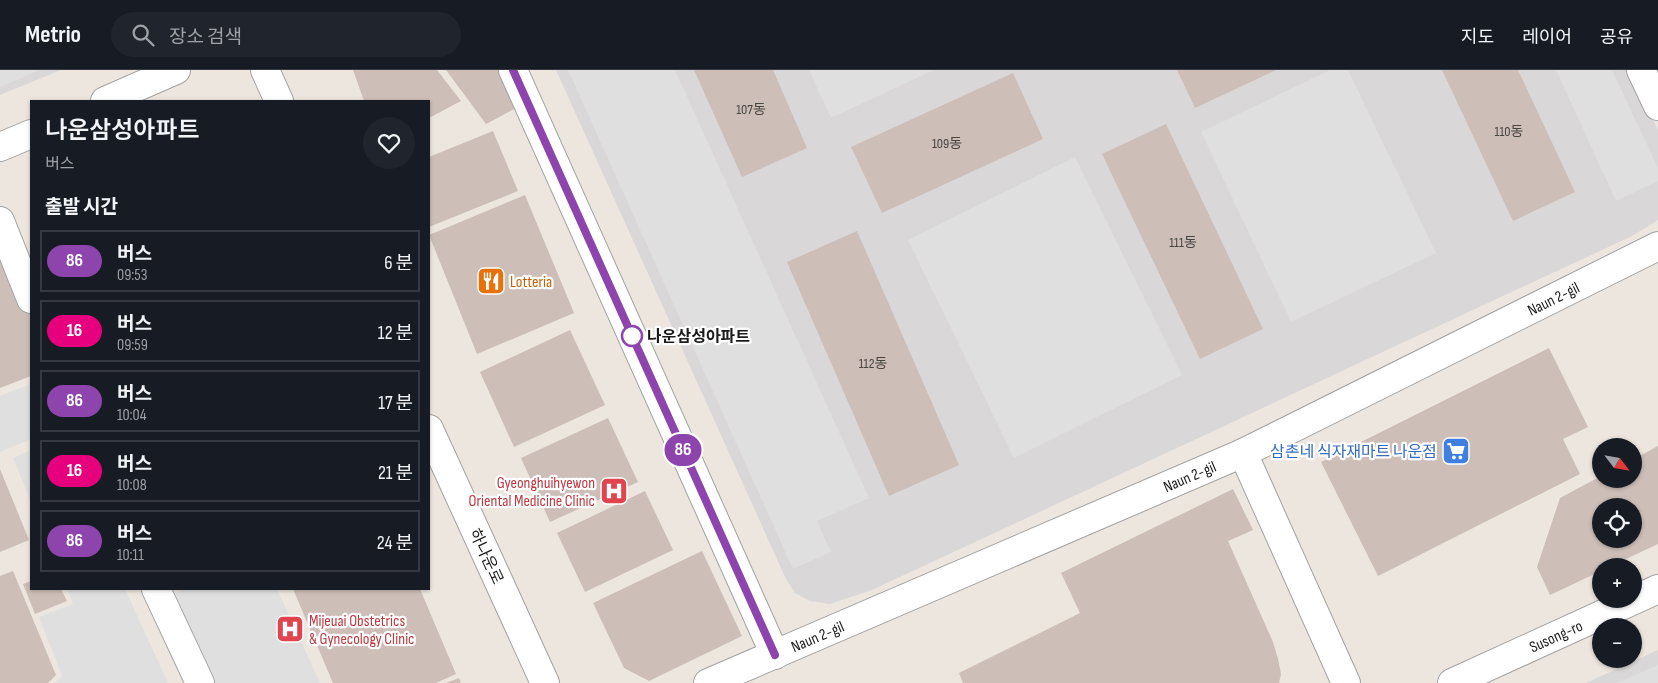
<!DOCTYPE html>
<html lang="ko">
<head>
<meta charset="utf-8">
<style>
  body { margin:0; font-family:"Sofia Sans Condensed","Noto Sans KR",sans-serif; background:#20242c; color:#f1f3f6; height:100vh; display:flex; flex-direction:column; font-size:19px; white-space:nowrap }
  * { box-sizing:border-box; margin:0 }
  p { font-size:16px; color:#9ea1a6 }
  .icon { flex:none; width:28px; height:28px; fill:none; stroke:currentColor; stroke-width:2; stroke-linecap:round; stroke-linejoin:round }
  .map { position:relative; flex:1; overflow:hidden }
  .drawer { position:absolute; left:30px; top:30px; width:400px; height:490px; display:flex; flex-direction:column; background:#171b24; border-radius:0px; box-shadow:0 1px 4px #0004 }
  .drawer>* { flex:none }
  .badge { padding:0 10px; border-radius:16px; font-size:18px; line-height:32px }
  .needle { width:32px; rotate:121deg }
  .tools { position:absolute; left:1592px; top:368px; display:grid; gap:10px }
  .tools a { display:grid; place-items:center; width:50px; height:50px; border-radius:50%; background:#171b24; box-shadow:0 1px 4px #0004; font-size:25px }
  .map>.badge { position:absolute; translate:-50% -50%; box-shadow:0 0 0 2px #fff }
  h2 { padding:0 15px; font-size:19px; line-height:45px }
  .round { display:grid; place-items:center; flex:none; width:52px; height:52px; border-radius:26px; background:#20242c }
  .head { display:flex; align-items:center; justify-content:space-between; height:85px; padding:0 15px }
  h1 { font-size:24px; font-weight:600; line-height:38px }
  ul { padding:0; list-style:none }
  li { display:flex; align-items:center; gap:15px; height:62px; margin:0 10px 8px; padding:0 5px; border:2px solid #363941; border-radius:0px }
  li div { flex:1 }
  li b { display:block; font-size:19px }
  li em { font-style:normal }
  li .badge { min-width:55px; font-weight:700; text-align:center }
  header { display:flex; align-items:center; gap:30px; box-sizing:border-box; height:70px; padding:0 25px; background:#171b24; border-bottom:1px solid #363941 }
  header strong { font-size:24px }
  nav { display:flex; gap:28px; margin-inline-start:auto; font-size:18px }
  .search { width:350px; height:45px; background:#20242c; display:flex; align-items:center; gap:12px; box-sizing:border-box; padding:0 18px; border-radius:28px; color:#9ea1a6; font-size:19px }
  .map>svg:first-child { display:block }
</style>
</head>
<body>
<header>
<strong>Metrio</strong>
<div class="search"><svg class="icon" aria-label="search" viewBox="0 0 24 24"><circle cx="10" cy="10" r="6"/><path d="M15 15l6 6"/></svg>장소 검색</div>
<nav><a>지도</a><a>레이어</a><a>공유</a></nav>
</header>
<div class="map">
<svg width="1658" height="613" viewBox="0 0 1658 613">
  <rect width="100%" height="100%" fill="#ede6df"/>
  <!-- residential -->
  <path fill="#d9d7d8" d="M 0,0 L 61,0 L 0,25 Z
    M 556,0 L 1630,0 L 1658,60 L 1658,150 L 1632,166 L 872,520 L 830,534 L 810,531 L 795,523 L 786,509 Z
    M 1658,580 L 1658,613 L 1586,613 Z"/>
  <!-- parking -->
  <path fill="#dfdfdf" d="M 0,0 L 40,0 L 0,17 Z
    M 568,0 L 675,0 L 869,428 L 817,451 L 831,482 L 793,499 Z
    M 809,0 L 934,0 L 831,48 Z
    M 1330,0 L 1348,0 L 1436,183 L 1291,252 L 1201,62 Z
    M 1556,0 L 1612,0 L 1658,98 L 1658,111 L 1616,131 Z
    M 1075,87 L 1182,305 L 1014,388 L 908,170 Z
    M 31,314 L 31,369 L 0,382 L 0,326 Z
    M 31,380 L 31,432 L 13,388 Z
    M 67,519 L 125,519 L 168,613 L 55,613 L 62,606 L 39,547 L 73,534 Z
    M 186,519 L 277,519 L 320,613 L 214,613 L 174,524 Z
    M 1658,595 L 1658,613 L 1617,613 Z"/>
  <!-- building -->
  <path fill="#cdbeb8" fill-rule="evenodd" d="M 353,0 L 437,0 L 461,31 L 429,48 L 429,31 L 364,31 Z
    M 446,0 L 498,0 L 516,38 L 486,54 Z
    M 694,0 L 773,0 L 807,78 L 742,107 Z
    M 1177,0 L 1276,0 L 1195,38 Z
    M 1442,0 L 1518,0 L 1575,122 L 1513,151 Z
    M 1013,3 L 1043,69 L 882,143 L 851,77 Z
    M 1166,54 L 1263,259 L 1200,289 L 1102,84 Z
    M 493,61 L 518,121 L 429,157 L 429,87 Z
    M 525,125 L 574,243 L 477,284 L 429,165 Z
    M 857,161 L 959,395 L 889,426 L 787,192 Z
    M 0,166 L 31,245 L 31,306 L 0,318 Z
    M 570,260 L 605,335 L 514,377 L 480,302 Z
    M 1549,278 L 1588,357 L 1563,369 L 1580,404 L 1378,506 L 1321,392 Z
    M 608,348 L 638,412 L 550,452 L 521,388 Z
    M 1658,376 L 1658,474 L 1611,496 L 1601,496 L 1601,501 L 1550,525 L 1537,497 L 1560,428 L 1601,406 L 1601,409 L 1634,409 L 1634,389 ZM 1601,436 L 1634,436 L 1634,469 L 1601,469 Z
    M 0,399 L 29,470 L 0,482 Z
    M 1233,419 L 1253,460 L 1228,471 L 1273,572 L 1278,589 L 1281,604 L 1279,613 L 963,613 L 959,603 L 1080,543 L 1061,503 Z
    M 645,421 L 673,480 L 585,522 L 557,463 Z
    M 702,481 L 742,566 L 649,611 L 624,598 L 593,533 Z
    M 13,501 L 56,605 L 48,613 L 0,613 L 0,506 Z
    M 31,511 L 31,519 L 61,519 L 67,531 L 35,544 L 23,514 Z
    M 293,519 L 420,519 L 456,604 L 436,613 L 333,613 Z
    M 459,608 L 461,613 L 446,613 Z"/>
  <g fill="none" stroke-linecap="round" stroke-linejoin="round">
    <!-- minor casing -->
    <g stroke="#a2a2a2" stroke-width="30">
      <g id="minor">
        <path d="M 265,0 L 279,31"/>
        <path d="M 513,0 L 775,585"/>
        <path d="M 1641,0 L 1658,36"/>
        <path d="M 105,31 L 176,0"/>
        <path d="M 0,77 L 31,64"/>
        <path d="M 0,151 L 31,229"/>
        <path d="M 429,359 L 545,613"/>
        <path d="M 1243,383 L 1346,613"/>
        <path d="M 156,519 L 200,613"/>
        <path id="s1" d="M 708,613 L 1243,383 L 1658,176"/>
        <path id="s2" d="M 1452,613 L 1658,519"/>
      </g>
    </g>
    <!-- minor -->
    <use href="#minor" stroke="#fff" stroke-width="28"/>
  </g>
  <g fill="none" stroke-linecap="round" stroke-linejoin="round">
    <!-- line casing -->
    <g stroke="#fff" stroke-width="11">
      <path id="line" d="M 513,0 L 775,585"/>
    </g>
    <!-- line -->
    <use href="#line" stroke="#8e44ad" stroke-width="8"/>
  </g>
  <!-- icons -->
  <defs>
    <g id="restaurant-square" transform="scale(1.4375)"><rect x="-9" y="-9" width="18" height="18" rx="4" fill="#e8710a" stroke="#fff"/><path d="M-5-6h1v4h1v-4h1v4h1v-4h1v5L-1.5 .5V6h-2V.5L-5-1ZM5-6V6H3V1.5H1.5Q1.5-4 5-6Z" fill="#fff"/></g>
    <g id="supermarket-square" transform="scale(1.4375)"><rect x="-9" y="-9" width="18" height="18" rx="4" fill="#3f7fe0" stroke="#fff"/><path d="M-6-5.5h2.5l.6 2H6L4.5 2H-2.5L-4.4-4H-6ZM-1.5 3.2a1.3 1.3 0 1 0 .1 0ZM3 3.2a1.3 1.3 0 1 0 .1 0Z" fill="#fff"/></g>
    <g id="hospital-square" transform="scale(1.4375)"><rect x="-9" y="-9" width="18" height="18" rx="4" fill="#e0444e" stroke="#fff"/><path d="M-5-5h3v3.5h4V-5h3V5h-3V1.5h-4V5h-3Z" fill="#fff"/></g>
  </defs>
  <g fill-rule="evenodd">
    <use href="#restaurant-square" x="491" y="211"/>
    <use href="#supermarket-square" x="1456" y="381"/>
    <use href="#hospital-square" x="614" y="421"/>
    <use href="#hospital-square" x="290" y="559"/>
  </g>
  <!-- markers -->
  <circle fill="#fff" stroke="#8e44ad" stroke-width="2.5" cx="632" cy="266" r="10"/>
  <g text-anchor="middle" stroke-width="4.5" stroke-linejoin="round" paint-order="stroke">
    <!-- number labels -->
    <g font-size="14" fill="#484442">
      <text x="751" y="44">107동</text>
      <text x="1509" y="66">110동</text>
      <text x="947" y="78">109동</text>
      <text x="1183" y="177">111동</text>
      <text x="873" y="298">112동</text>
    </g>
    <!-- food labels -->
    <g font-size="16" fill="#c56008" stroke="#fff" text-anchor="start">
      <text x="510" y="217">Lotteria</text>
    </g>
    <!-- street labels -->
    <g font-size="16" fill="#1b1b1b" stroke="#fff">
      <text dy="6" stroke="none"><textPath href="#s1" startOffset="929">Naun 2-gil</textPath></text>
      <text dy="6" stroke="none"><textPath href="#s1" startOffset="524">Naun 2-gil</textPath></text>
      <text transform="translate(487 486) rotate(65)" y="6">하나운로</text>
      <text dy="6" stroke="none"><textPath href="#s2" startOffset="114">Susong-ro</textPath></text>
      <text dy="6" stroke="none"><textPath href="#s1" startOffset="119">Naun 2-gil</textPath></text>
    </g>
    <!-- stop labels -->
    <g font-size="16" font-weight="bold" fill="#1b1b1b" stroke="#fff" text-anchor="start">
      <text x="647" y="272">나운삼성아파트</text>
    </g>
    <!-- shop labels -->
    <g font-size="16" fill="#366cbe" stroke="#fff" text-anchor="end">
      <text x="1437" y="387">삼촌네 식자재마트 나운점</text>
    </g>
    <!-- health labels -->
    <g font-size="16" fill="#be3a42" stroke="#fff" text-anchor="end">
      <text x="595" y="418">Gyeonghuihyewon<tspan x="595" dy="18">Oriental Medicine Clinic</tspan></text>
      <text x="309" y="556" text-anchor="start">Mijeuai Obstetrics<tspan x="309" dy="18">&amp; Gynecology Clinic</tspan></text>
    </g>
  </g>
</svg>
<div class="tools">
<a><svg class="needle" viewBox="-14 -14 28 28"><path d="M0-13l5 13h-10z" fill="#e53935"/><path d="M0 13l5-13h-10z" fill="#9ea1a6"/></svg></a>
<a><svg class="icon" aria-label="locate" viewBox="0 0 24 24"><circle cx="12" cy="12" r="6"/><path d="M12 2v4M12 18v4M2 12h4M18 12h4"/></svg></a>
<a>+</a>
<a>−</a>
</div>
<b class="badge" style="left:683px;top:380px;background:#8e44ad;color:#fff">86</b>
<section class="drawer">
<div class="head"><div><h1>나운삼성아파트</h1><p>버스</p></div><a class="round"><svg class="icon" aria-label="heart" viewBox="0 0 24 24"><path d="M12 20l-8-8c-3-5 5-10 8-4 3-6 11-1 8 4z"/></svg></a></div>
<h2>출발 시간</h2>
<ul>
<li><span class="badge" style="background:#8e44ad;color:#fff">86</span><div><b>버스</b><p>09:53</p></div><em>6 분</em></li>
<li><span class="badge" style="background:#e6007e;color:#fff">16</span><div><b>버스</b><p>09:59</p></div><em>12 분</em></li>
<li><span class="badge" style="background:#8e44ad;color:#fff">86</span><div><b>버스</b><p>10:04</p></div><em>17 분</em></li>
<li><span class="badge" style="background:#e6007e;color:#fff">16</span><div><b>버스</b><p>10:08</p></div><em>21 분</em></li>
<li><span class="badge" style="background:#8e44ad;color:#fff">86</span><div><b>버스</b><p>10:11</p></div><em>24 분</em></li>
</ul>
</section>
</div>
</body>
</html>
